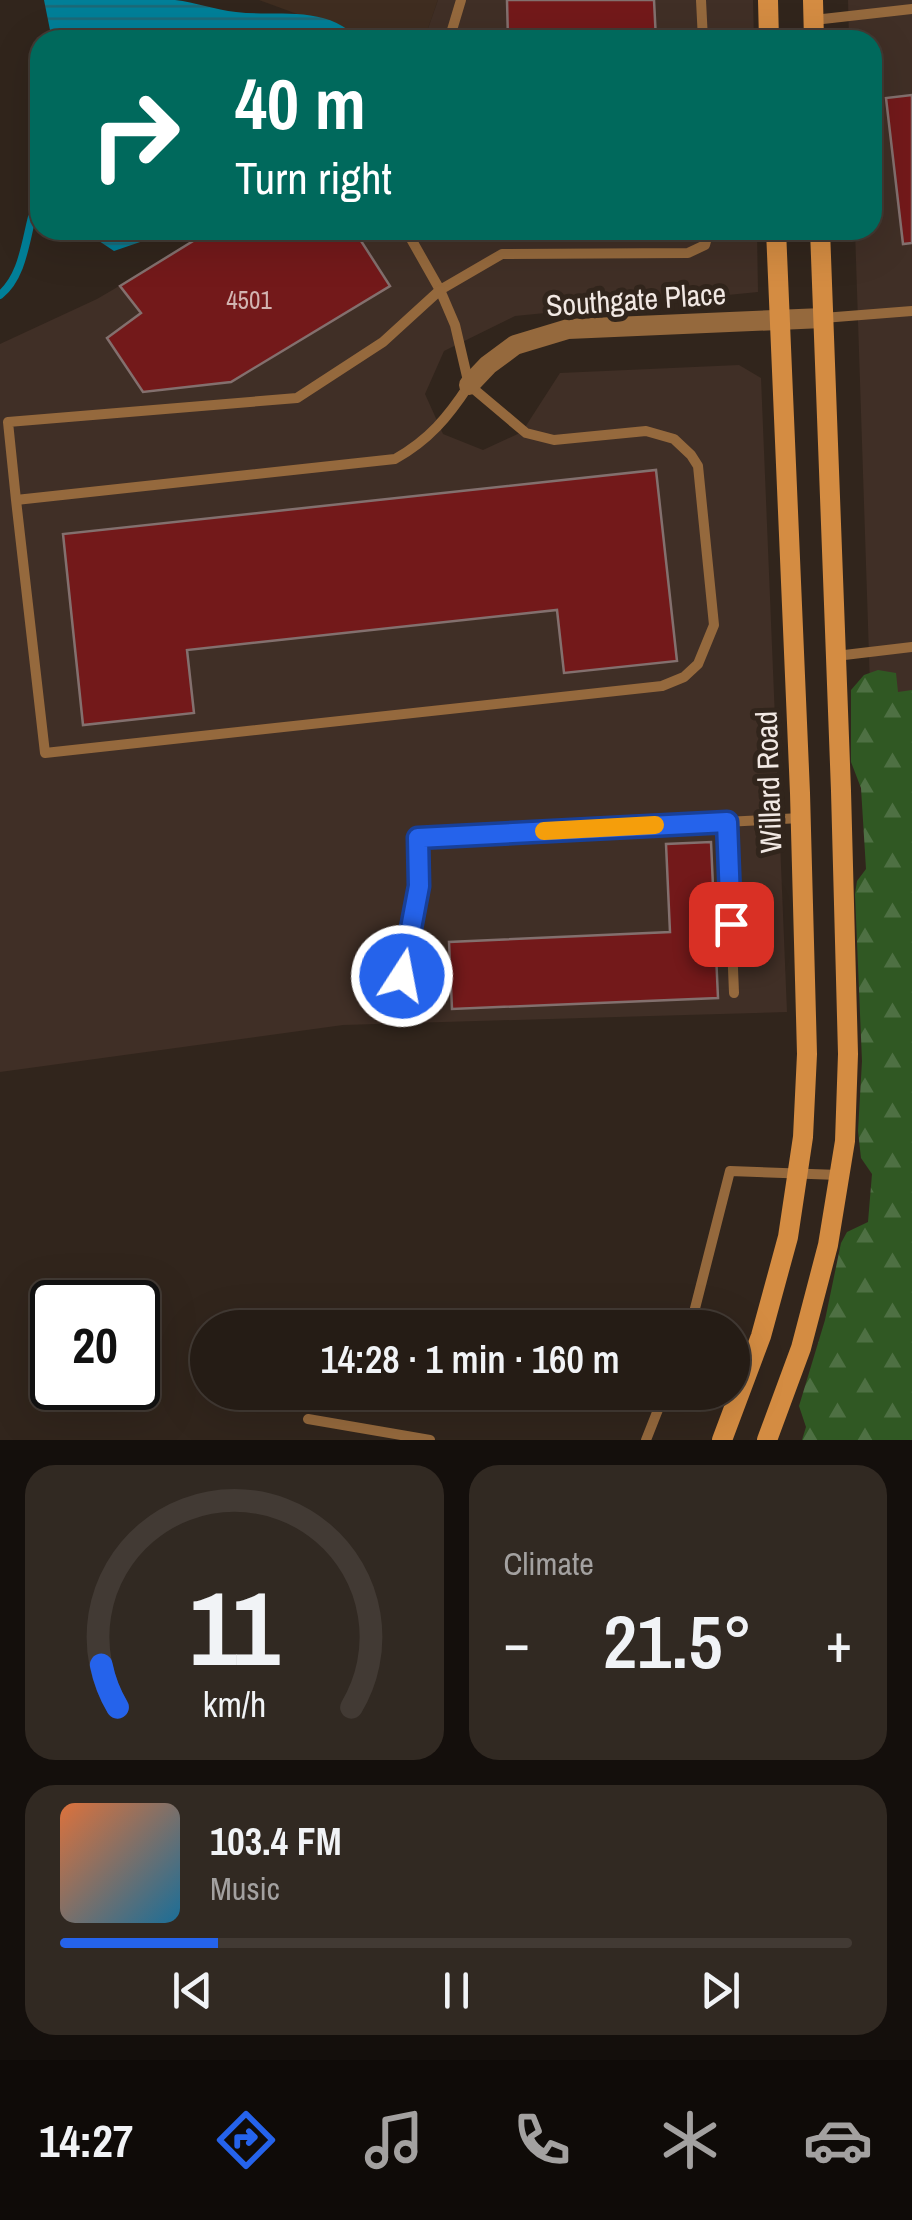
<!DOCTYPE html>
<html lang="en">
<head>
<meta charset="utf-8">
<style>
  :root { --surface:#251c15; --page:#312922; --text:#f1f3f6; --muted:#a3a1a0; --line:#423a34; --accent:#2563eb }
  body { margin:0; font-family:"Archivo Narrow",sans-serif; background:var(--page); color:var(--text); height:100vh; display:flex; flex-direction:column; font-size:38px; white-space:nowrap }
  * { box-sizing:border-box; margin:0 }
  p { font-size:32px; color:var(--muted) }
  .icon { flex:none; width:55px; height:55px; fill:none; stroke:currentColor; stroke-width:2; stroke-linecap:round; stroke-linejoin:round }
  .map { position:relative; height:1440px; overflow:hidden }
  .side { display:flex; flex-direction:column; gap:25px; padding:25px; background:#140f0c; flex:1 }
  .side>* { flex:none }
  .guide { position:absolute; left:30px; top:30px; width:852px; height:210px; border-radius:30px; box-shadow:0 10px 40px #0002,0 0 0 2px var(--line); background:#00695c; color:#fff; overflow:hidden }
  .speed { position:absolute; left:30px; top:1280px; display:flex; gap:20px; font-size:50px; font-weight:700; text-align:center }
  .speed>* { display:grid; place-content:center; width:130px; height:130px; border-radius:50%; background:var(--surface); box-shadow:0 10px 40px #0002,0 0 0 2px var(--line); line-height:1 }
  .speed .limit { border:5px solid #111; border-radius:15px; background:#fff; color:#111 }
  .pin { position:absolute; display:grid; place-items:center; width:85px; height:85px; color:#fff; margin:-42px; border-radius:20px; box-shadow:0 5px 15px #0006 }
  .me { position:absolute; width:110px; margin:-55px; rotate:11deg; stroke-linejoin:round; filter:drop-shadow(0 0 8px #0008) }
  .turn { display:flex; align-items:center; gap:35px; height:210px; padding:0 40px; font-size:45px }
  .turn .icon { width:130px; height:130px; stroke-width:2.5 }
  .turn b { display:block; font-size:70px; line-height:85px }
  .big { font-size:75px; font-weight:600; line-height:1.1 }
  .side .widget { flex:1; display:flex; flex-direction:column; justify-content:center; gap:15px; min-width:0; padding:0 35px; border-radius:30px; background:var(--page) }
  .side .dial { align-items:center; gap:0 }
  .dial svg { height:260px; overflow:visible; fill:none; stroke:var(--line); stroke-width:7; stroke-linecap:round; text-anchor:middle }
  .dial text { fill:var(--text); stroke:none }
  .song { display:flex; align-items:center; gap:30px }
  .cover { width:120px; height:120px; border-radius:15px; background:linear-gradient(135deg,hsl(20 70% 55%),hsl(200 70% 35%)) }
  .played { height:10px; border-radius:5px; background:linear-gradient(90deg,var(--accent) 20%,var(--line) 20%) }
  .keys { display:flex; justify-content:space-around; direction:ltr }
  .heat { display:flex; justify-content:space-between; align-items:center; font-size:55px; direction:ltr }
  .side .tiles { flex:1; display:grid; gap:25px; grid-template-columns:1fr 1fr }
  .widget:last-child { grid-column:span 2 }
  .trip { position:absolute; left:190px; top:1310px; width:560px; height:100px; border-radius:50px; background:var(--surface); box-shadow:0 10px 40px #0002,0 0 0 2px var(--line); font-weight:600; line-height:100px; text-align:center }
  .tab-bar { display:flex; height:160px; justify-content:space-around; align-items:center; background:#0f0b08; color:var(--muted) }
  .tab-bar .icon { width:70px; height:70px }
  .tab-bar .active { color:var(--accent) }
  .tab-bar b { font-size:45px; color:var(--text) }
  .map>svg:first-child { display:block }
  .built { fill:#3f2d20 }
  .industrial { fill:#402f26 }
  .forest { fill:url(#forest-firs) }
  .water { fill:url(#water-rules) }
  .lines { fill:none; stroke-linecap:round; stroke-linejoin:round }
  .stream { stroke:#017f98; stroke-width:8 }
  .building { fill:#73191a; stroke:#83706e; stroke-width:2.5 }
  .service { stroke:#95693d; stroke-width:10 }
  .minor { stroke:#95693d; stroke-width:20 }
  .secondary { stroke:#d48c42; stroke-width:20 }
  .route-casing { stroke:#184099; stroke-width:25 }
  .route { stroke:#2563eb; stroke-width:18 }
  .slow { stroke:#f59e0b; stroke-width:18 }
  .labels { text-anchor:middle; stroke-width:10; stroke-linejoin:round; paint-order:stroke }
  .number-label { font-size:25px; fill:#d2b4b1 }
  .street-label { font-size:30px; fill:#f1e8e3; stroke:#31251c }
</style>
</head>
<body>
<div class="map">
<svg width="912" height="1440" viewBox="0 0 912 1440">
  <defs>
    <pattern id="forest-firs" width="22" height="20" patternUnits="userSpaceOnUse" patternTransform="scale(2.5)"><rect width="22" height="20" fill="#305823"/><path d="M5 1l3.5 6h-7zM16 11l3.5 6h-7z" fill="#4e7043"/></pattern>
    <pattern id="water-rules" width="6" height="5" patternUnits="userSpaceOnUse" patternTransform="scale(2.5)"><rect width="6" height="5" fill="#017f98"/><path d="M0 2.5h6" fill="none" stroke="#1d6876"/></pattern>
  </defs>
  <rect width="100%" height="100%" fill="#31251c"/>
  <path class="built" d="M 259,0 L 438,0 L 424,40 L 368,40 Z"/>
  <g class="industrial">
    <path d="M 438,0 L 753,0 L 754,40 L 424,40 Z"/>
    <path d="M 848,0 L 912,0 L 912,712 L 871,716 L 855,230 L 872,230 L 872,40 L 849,40 Z"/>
    <path d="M 215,230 L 757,230 L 758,292 L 515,316 L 444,351 L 425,394 L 443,434 L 483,450 L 522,432 L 560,373 L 739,365 L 761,378 L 787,1012 L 343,1025 L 0,1072 L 0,344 L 97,299 Z"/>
  </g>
  <path class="forest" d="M 878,670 L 896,673 L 898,692 L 912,690 L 912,1440 L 802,1440 L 806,1427 L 799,1406 L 825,1320 L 841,1243 L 847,1232 L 868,1222 L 872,1174 L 861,1158 L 858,1131 L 862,1061 L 855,894 L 857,881 L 866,869 L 861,788 L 851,762 L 851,690 L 864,675 Z"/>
  <g class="water">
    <path d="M 44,0 C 87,0 132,0 175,0 C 195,2 215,10 236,12 C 277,17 328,4 359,40 L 52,40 Z"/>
    <path d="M 95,230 L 175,230 L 114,251 L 99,241 Z"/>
  </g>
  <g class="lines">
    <path class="stream" d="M 0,295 C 22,277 25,244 32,217 L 40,216"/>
  </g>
  <g class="building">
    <path d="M 507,0 L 654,0 L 656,40 L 508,40 Z"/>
    <path d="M 912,95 L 912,243 L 903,244 L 886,98 Z"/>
    <path d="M 211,230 L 354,230 L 390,286 L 231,382 L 143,392 L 107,338 L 141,313 L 120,286 Z"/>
    <path d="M 656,470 L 677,661 L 564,673 L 557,610 L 187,650 L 194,713 L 83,725 L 63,534 Z"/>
    <path d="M 711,842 L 718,998 L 452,1009 L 449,942 L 670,932 L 666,844 Z"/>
  </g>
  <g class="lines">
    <g class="service">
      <path d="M 701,0 L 703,40"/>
      <path d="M 814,20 L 912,9"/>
      <path d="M 449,40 L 461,0"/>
      <path d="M 406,230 L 440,290 L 502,254 L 688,253 L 705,245 L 709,230"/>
      <path d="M 823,318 L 912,311"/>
      <path d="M 16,500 L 8,422 L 297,398 L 383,342 L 440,290 L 455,325 L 469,385 L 526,433 L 554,440 L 646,431 L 674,439 L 691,455 L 698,466 L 714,625 L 698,664 L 684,677 L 662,686 L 45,753 L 16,500 L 395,459 C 429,440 448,417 469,385"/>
      <path d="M 836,656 L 912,647"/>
      <path d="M 727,822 L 734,993"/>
      <path d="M 402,976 L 419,886 L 418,838 L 801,818"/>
      <path d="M 690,1328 L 730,1171 L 839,1175"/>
      <path d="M 308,1419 L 430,1440"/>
      <path d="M 646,1440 L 665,1392"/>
    </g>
    <path class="minor" d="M 469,385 L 488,365 L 515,345 L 568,329 L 823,318"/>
    <g class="secondary">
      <path d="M 768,0 L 769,40"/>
      <path d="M 813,0 L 814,40"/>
      <path d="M 722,1440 L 761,1336 L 788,1237 L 803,1137 L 807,1054 L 800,793 L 776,230"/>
      <path d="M 767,1440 L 801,1348 L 828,1245 L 845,1141 L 848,1054 L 841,791 L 820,230"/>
    </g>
  </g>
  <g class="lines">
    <g class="route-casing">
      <path id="route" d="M 402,976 L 419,886 L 418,838 L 727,822 L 731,924"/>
    </g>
    <use href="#route" class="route"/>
    <path class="slow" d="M 544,831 L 655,825"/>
  </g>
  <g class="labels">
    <g class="number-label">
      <text x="249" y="309">4501</text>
    </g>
    <g class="street-label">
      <text transform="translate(636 300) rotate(-4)" y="10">Southgate Place</text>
      <text transform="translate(769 782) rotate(-92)" y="10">Willard Road</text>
    </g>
  </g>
</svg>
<div class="speed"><div class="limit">20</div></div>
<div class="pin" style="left:731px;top:924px;background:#d93025"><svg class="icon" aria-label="arrive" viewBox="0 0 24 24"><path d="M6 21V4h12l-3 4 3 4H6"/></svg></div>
<svg class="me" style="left:402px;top:976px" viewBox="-20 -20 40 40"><circle r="17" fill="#2563eb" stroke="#fff" stroke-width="3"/><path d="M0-11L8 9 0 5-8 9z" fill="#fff"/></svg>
<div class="trip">14:28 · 1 min · 160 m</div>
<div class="guide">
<div class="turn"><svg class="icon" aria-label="right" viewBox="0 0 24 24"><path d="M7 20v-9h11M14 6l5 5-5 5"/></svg><div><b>40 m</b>Turn right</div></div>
</div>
</div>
<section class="side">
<div class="tiles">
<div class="widget dial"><svg viewBox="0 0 100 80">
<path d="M14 69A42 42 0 1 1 86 69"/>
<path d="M14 69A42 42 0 0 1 9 56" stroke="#2563eb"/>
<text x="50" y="56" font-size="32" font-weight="700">11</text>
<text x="50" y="72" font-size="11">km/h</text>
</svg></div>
<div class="widget"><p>Climate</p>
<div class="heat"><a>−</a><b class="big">21.5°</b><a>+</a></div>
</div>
<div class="widget">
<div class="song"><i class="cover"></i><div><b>103.4 FM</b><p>Music</p></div></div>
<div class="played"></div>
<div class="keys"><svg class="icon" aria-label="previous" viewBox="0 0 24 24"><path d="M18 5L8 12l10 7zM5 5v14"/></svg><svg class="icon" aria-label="pause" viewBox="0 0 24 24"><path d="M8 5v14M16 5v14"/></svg><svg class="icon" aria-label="next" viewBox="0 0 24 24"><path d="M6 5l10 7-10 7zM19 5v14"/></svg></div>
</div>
</div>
</section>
<nav class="tab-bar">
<b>14:27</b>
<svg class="icon active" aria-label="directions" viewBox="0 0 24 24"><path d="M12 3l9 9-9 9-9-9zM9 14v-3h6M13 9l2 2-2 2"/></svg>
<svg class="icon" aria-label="music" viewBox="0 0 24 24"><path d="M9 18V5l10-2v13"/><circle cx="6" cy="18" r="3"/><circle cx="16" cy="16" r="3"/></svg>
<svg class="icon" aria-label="phone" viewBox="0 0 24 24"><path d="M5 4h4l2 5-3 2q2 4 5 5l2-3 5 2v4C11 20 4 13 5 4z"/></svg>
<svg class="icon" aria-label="climate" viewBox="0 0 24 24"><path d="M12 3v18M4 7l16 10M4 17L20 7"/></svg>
<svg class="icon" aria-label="car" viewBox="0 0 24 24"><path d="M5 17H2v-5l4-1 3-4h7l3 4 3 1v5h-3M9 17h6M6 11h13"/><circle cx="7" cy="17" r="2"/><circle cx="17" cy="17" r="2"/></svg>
</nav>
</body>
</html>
